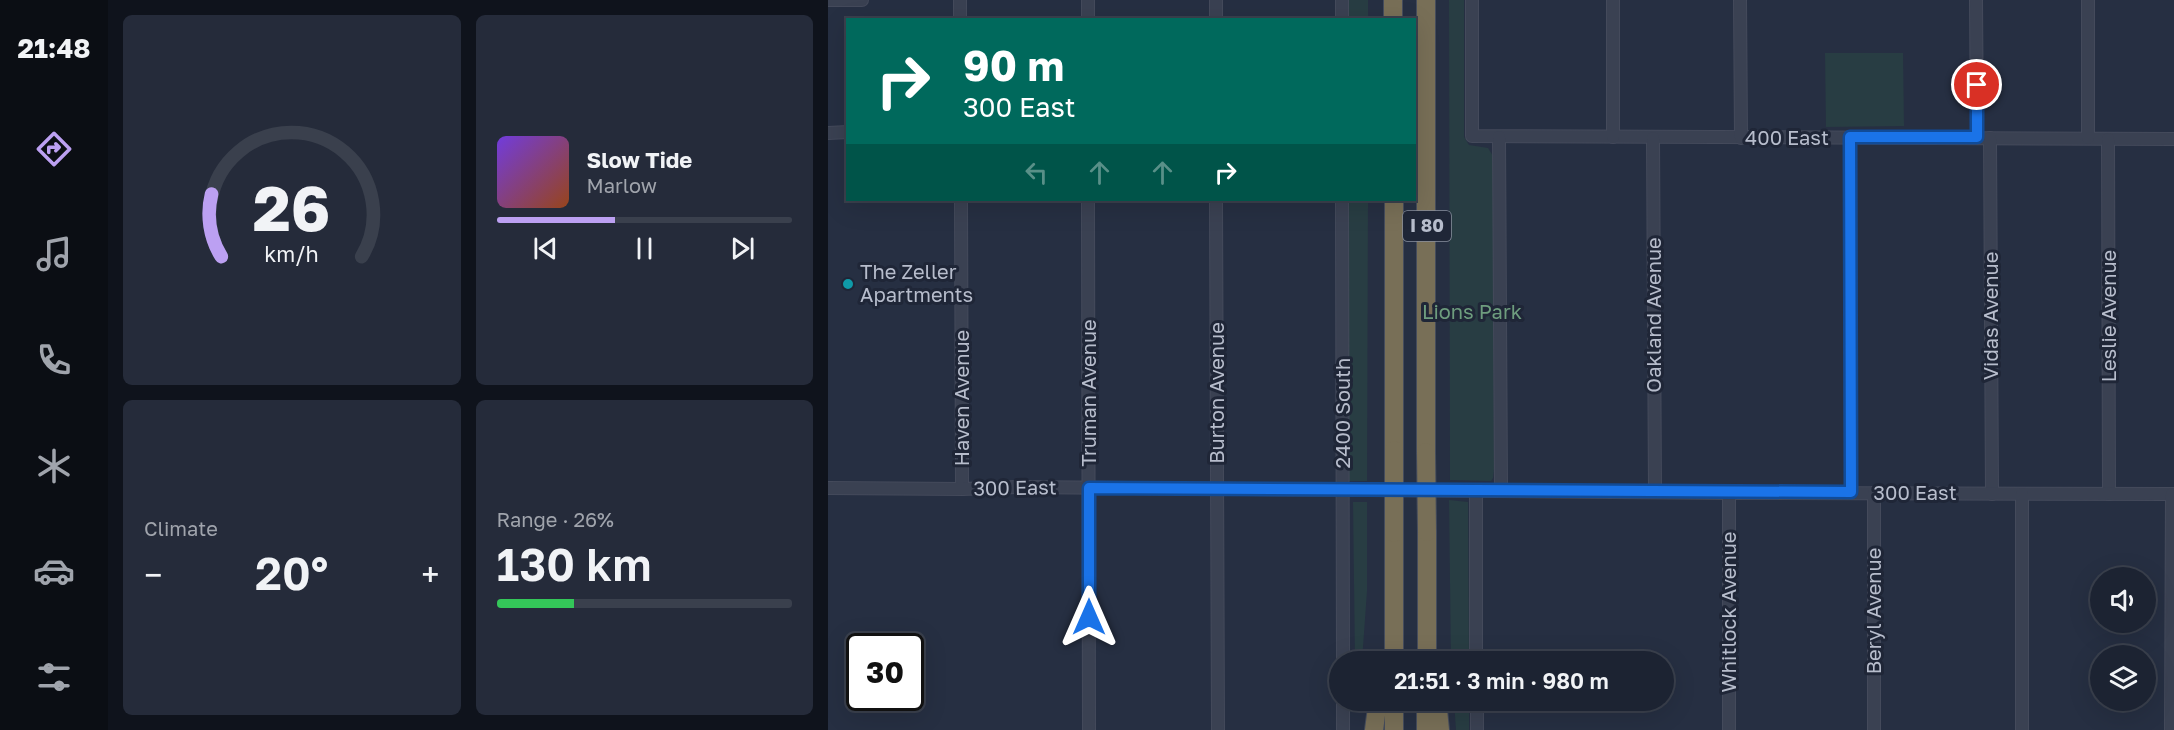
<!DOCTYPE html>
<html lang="en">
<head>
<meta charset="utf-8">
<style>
  :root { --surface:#1c2332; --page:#252b3a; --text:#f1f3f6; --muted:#a0a4ac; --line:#3a404d; --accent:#bca0f2 }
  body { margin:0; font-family:"Golos Text",sans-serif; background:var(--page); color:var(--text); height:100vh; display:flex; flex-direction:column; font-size:22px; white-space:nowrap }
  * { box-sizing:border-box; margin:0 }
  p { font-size:20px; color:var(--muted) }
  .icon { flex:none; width:33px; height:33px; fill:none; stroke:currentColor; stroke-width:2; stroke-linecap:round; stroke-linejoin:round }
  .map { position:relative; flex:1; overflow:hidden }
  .side { display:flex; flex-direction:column; gap:15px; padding:15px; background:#0f131c; width:720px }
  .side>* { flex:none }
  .hud { position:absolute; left:18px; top:18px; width:570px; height:183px; border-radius:0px; box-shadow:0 6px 24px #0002,0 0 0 2px var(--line); background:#00695c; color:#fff; overflow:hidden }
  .tools { position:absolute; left:1262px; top:567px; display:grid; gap:12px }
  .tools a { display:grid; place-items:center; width:66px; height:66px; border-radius:50%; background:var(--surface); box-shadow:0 6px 24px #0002,0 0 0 2px var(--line); font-size:30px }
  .speed { position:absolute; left:18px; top:633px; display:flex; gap:12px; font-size:30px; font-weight:700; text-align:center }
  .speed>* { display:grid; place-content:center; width:78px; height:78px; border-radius:50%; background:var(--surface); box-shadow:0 6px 24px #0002,0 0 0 2px var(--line); line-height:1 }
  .speed .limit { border:3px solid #111; border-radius:9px; background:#fff; color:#111 }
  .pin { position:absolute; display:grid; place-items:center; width:51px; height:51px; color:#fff; margin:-26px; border:3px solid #fff; border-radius:50%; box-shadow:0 2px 6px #0007 }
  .me { position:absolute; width:66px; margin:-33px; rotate:0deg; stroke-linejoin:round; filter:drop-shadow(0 0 4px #0008) }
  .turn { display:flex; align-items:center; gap:21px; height:126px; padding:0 18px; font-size:27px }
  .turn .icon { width:78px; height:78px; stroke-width:2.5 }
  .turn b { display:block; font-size:42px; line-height:51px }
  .lanes { display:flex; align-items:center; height:57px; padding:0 18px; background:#0003; justify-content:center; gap:30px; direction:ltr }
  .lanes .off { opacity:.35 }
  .big { font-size:45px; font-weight:600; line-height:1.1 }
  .side .tile { flex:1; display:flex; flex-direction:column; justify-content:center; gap:9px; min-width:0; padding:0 21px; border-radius:9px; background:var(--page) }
  .side .dial { align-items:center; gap:0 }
  .dial svg { height:156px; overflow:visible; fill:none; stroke:var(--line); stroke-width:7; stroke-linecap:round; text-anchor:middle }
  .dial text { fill:var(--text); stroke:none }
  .song { display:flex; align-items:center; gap:18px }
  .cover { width:72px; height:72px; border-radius:9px; background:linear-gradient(135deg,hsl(260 70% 55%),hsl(20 70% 35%)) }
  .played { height:6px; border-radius:3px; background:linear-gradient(90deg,var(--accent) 40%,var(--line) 40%) }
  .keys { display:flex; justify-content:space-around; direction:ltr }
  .heat { display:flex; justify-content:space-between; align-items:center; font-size:33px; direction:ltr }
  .charge { height:9px; border-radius:4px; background:linear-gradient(90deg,#34c759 26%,var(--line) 0) }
  .side .tiles { flex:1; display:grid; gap:15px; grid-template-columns:repeat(2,1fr) }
  .trip { position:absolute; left:501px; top:651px; width:345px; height:60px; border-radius:30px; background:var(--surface); box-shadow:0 6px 24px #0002,0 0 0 2px var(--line); font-weight:600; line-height:60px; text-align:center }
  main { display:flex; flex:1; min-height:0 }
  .tab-bar { display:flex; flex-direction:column; width:108px; justify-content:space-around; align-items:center; background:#0b0e14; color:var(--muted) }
  .tab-bar .icon { width:42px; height:42px }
  .tab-bar .selected { color:var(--accent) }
  .tab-bar b { font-size:27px; color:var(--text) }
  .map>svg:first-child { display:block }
  .green { fill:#283d43 }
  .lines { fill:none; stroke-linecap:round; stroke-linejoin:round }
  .minor-casing { stroke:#444a5b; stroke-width:14 }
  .highway-casing { stroke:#454c5c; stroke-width:20 }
  .minor { stroke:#3a4152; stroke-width:12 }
  .highway { stroke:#786f57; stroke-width:18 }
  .highway-bridge-casing { stroke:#454c5c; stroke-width:20; stroke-linecap:butt }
  .highway-bridge { stroke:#786f57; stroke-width:18 }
  .route-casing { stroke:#114b97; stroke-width:15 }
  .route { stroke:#1a73e8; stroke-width:10 }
  .culture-dot { fill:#0f9aa8; stroke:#1f2637; stroke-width:2 }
  .labels { text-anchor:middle; stroke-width:6; stroke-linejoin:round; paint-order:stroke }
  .shield { fill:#1f2637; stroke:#89909f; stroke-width:1.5 }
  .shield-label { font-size:18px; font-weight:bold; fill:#b7bdcc }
  .street-label { font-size:20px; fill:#b7bdcc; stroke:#1f2637 }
  .poi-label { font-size:20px; fill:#b7bdcc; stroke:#1f2637; text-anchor:start }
  .park-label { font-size:20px; fill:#6e9d7e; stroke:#1f2637 }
</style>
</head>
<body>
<main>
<nav class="tab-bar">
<b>21:48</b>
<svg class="icon selected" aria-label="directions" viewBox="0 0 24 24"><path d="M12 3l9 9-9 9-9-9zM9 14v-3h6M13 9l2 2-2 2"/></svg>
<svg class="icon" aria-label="music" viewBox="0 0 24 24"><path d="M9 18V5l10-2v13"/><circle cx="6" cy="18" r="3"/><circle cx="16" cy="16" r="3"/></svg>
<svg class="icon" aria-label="phone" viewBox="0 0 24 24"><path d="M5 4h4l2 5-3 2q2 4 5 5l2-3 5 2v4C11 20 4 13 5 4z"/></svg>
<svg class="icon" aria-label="climate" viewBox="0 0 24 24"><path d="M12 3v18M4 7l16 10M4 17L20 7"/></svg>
<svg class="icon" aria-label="car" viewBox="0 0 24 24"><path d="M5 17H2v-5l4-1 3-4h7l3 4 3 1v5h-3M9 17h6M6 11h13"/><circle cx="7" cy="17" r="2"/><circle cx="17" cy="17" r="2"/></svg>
<svg class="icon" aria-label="filters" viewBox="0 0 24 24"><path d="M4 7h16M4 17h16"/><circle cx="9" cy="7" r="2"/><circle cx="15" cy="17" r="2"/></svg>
</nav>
<section class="side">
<div class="tiles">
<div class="tile dial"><svg viewBox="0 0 100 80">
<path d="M14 69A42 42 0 1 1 86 69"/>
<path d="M14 69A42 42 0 0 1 9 37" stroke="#bca0f2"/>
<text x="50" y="56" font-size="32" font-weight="700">26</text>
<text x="50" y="72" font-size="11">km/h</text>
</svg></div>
<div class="tile">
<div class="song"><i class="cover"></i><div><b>Slow Tide</b><p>Marlow</p></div></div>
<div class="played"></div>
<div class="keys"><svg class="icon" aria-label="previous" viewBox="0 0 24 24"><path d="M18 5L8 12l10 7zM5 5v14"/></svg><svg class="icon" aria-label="pause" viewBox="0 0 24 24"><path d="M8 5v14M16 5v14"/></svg><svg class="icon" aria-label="next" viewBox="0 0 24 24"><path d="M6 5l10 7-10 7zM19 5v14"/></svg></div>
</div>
<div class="tile"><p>Climate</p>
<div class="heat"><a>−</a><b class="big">20°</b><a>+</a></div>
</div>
<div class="tile"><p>Range · 26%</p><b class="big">130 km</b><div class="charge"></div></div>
</div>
</section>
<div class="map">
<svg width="1346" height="730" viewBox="0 0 1346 730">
  <rect width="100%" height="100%" fill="#262f42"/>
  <g class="green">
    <rect x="521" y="0" width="19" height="19"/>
    <path d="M 621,0 L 636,0 L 636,137 L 641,145 L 660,148 L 665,156 L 666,469 L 665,478 L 663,481 L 622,480 Z"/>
    <path d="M 997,53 L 1075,53 L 1076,126 L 998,127 Z"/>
    <path d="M 521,200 L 540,200 L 539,481 L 520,481 Z"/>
    <path d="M 621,500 L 640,502 L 641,661 L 623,661 Z"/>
    <path d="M 525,502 L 539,502 L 539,591 L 534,661 L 527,661 Z"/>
    <path d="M 626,701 L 641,701 L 641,730 L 628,730 Z"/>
  </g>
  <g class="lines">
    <g class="minor-casing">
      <g id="minor">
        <path d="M 0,0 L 34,0"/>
        <path d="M 132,0 L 132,20"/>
        <path d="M 260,0 L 260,20"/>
        <path d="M 388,0 L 388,20"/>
        <path d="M 514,0 L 514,20"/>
        <path d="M 644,0 L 644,136 L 1346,139"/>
        <path d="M 785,0 L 785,137"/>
        <path d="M 912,0 L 913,138"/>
        <path d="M 1148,0 L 1149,137"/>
        <path d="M 0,133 L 20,132"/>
        <path d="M 671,137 L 673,491"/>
        <path d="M 1022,137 L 1023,492"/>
        <path d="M 825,138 L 827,492"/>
        <path d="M 1162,138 L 1164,494"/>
        <path d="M 1260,138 L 1260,0"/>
        <path d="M 1280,139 L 1281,494"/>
        <path d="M 133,200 L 134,489"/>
        <path d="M 260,200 L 261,730"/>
        <path d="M 388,200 L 390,730"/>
        <path d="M 514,200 L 515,662"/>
        <path d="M 0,488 L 134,489 L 190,487 L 901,493 L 1346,494"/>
        <path d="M 648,491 L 648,662"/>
        <path d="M 1046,493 L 1046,730"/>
        <path d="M 1194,494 L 1194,730"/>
        <path d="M 515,700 L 515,730"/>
        <path d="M 649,700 L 649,730"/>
        <path d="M 901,730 L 901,493"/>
        <path d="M 1343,730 L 1344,494"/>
      </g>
    </g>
    <g class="highway-casing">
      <g id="highway">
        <path d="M 565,0 L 565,20"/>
        <path d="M 598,0 L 598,452"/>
        <path d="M 566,200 L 566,450"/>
        <path d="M 566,662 L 566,533"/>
        <path d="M 599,662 L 599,532"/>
        <path d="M 566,700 L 566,730"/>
        <path d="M 609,700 L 612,730"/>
        <path d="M 546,730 L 550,700"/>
        <path d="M 598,730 L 598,700"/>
      </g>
    </g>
    <use href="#minor" class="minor"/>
    <use href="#highway" class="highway"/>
    <g class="highway-bridge-casing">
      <g id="highway-bridge">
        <path d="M 566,450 L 566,533"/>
        <path d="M 598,452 L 599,532"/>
      </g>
    </g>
    <use href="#highway-bridge" class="highway-bridge"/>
  </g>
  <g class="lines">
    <g class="route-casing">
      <path id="route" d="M 261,617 L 261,488 L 1023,492 L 1022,137 L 1149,137 L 1149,85"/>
    </g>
    <use href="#route" class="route"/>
  </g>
  <circle class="culture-dot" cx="20" cy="284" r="6"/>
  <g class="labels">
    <rect class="shield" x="575" y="211" width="48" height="30" rx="4.5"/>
    <g class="shield-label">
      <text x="599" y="232">I 80</text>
    </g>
    <g class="street-label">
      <text x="959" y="145">400 East</text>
      <text transform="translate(826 315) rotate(-90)" y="7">Oakland Avenue</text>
      <text transform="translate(1163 316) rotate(-90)" y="7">Vidas Avenue</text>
      <text transform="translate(1281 316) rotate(-90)" y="7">Leslie Avenue</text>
      <text transform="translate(261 393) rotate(-90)" y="7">Truman Avenue</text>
      <text transform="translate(389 393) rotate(-90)" y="7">Burton Avenue</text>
      <text transform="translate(134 398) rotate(-90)" y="7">Haven Avenue</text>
      <text transform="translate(515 413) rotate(-90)" y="7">2400 South</text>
      <text transform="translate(187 488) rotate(-1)" y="7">300 East</text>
      <text x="1087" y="500">300 East</text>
      <text transform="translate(1046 611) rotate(-90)" y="7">Beryl Avenue</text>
      <text transform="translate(901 612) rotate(-90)" y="7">Whitlock Avenue</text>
    </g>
    <g class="poi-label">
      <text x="32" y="279">The Zeller<tspan x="32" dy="23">Apartments</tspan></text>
    </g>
    <g class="park-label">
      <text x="644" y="319">Lions Park</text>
    </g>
  </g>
</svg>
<div class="tools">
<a><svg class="icon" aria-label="sound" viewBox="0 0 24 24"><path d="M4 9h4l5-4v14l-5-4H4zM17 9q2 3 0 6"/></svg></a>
<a><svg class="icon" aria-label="layers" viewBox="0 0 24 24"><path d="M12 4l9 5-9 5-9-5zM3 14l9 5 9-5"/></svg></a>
</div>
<div class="speed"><div class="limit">30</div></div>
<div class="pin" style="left:1149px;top:85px;background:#d93025"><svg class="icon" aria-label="arrive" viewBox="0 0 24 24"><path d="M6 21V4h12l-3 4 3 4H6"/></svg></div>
<svg class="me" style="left:261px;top:617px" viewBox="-20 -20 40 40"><path d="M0-17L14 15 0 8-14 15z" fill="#1a73e8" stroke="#fff" stroke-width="4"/></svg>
<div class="trip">21:51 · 3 min · 980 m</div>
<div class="hud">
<div class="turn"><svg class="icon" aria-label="right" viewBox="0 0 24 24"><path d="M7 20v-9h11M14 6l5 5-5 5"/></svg><div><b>90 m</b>300 East</div></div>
<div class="lanes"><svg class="icon off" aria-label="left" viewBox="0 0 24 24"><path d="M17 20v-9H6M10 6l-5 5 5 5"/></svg><svg class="icon off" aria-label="ahead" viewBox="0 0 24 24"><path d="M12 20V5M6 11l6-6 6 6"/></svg><svg class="icon off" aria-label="ahead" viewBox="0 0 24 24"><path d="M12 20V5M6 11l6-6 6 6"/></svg><svg class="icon" aria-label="right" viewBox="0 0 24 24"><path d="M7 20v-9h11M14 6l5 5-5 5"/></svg></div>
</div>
</div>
</main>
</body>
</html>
